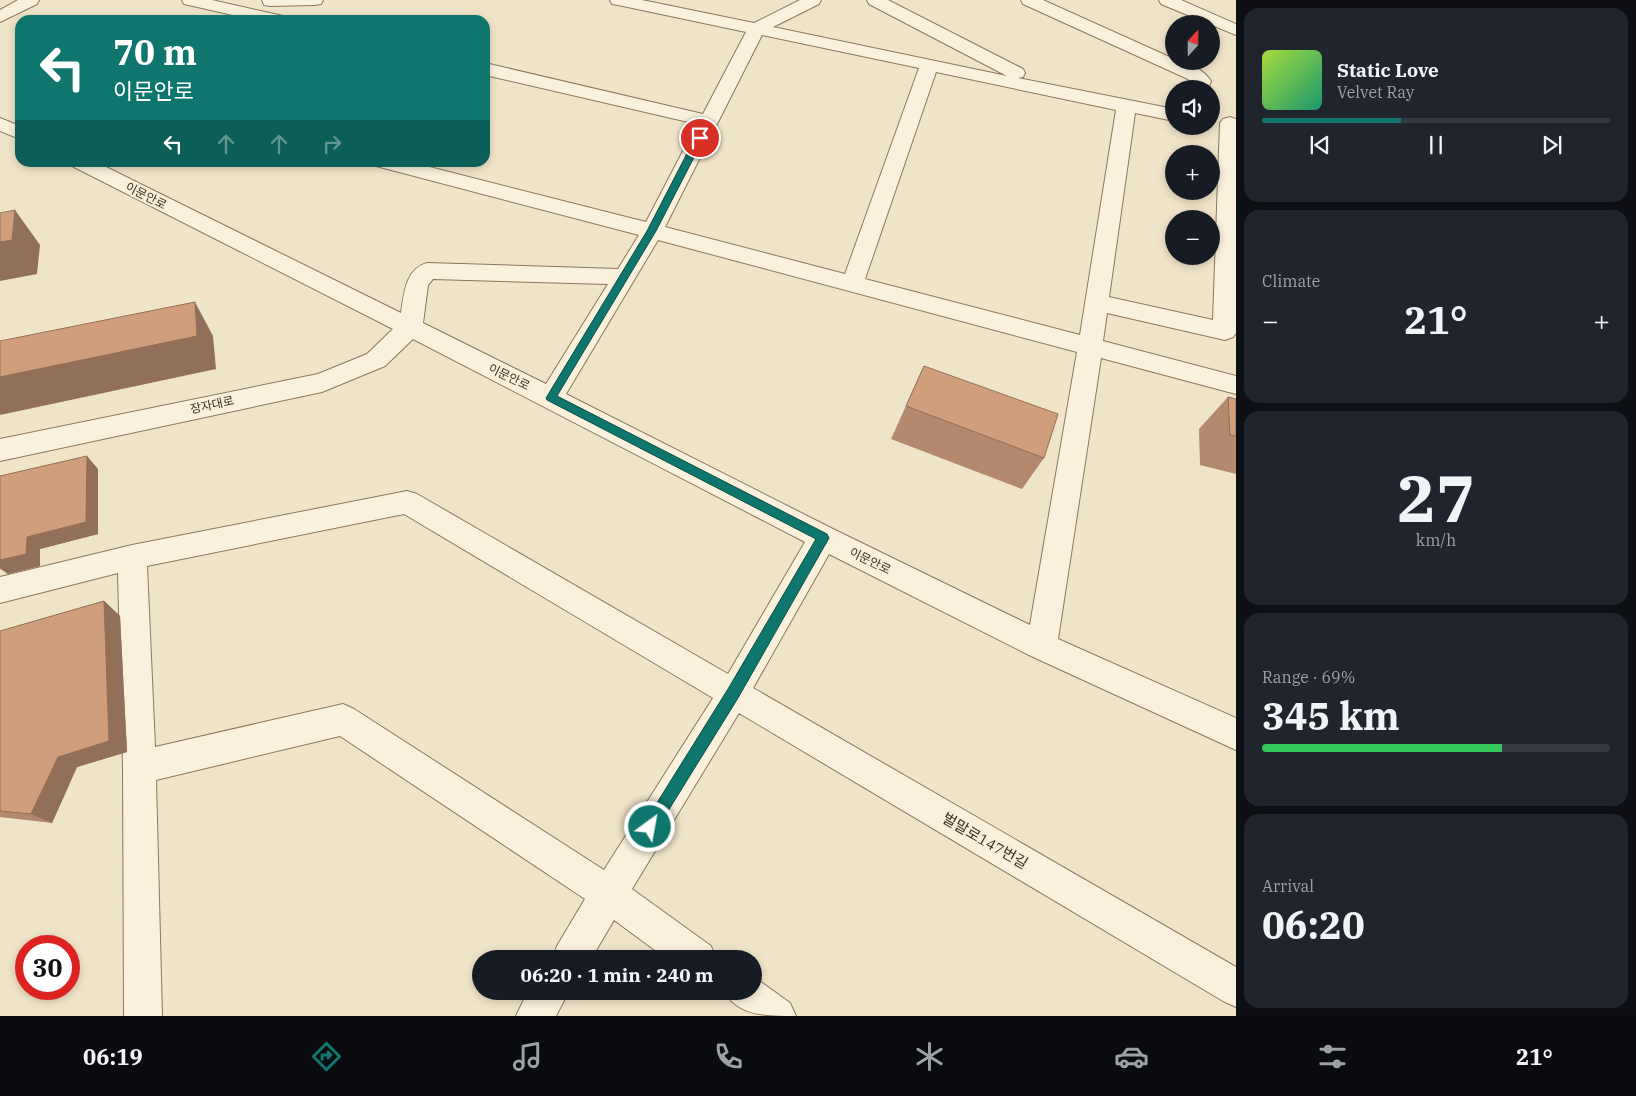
<!DOCTYPE html>
<html lang="en">
<head>
<meta charset="utf-8">
<style>
  :root { --surface:#171b24; --page:#20242c; --text:#f1f3f6; --muted:#9ea1a6; --line:#363941; --accent:#0f766e }
  body { margin:0; font-family:"IBM Plex Serif","Noto Sans KR",serif; background:var(--page); color:var(--text); height:100vh; display:flex; flex-direction:column; font-size:19px; white-space:nowrap }
  * { box-sizing:border-box; margin:0 }
  p { font-size:16px; color:var(--muted) }
  .icon { flex:none; width:28px; height:28px; fill:none; stroke:currentColor; stroke-width:2; stroke-linecap:round; stroke-linejoin:round }
  .map { position:relative; flex:1; overflow:hidden }
  .sheet { display:flex; flex-direction:column; gap:8px; padding:8px; background:#0d0f14; width:400px }
  .sheet>* { flex:none }
  .banner { position:absolute; left:15px; top:15px; width:475px; height:152px; border-radius:15px; box-shadow:0 2px 8px #0003; background:#0f766e; color:#fff; overflow:hidden }
  .needle { width:32px; rotate:21deg }
  .fabs { position:absolute; left:1165px; top:15px; display:grid; gap:10px }
  .fabs a { display:grid; place-items:center; width:55px; height:55px; border-radius:50%; background:var(--surface); box-shadow:0 2px 8px #0003; font-size:25px }
  .speed { position:absolute; left:15px; top:935px; display:flex; gap:10px; font-size:25px; font-weight:700; text-align:center }
  .speed>* { display:grid; place-content:center; width:65px; height:65px; border-radius:50%; background:var(--surface); box-shadow:0 2px 8px #0003; line-height:1 }
  .speed .limit { border:8px solid #d22; background:#fff; color:#111 }
  .pin { position:absolute; display:grid; place-items:center; width:42px; height:42px; color:#fff; margin:-21px; border:2px solid #fff; border-radius:50%; box-shadow:0 1px 5px #0007 }
  .me { position:absolute; width:55px; margin:-28px; rotate:32deg; stroke-linejoin:round; filter:drop-shadow(0 0 4px #0008) }
  .turn { display:flex; align-items:center; gap:18px; height:105px; padding:0 15px; font-size:22px }
  .turn .icon { width:65px; height:65px; stroke-width:2.5 }
  .turn b { display:block; font-size:35px; line-height:42px }
  .lanes { display:flex; align-items:center; height:48px; padding:0 15px; background:#0003; justify-content:center; gap:25px; direction:ltr }
  .lanes .off { opacity:.35 }
  .big { font-size:38px; font-weight:700; line-height:1.1 }
  .sheet .card { flex:1; display:flex; flex-direction:column; justify-content:center; gap:8px; min-width:0; padding:0 18px; border-radius:15px; background:var(--page) }
  .sheet .dial { align-items:center; gap:0 }
  .dial b { font-size:65px; line-height:1 }
  .song { display:flex; align-items:center; gap:15px }
  .cover { width:60px; height:60px; border-radius:8px; background:linear-gradient(135deg,hsl(80 70% 55%),hsl(160 70% 35%)) }
  .played { height:5px; border-radius:2px; background:linear-gradient(90deg,var(--accent) 40%,var(--line) 40%) }
  .keys { display:flex; justify-content:space-around; direction:ltr }
  .heat { display:flex; justify-content:space-between; align-items:center; font-size:28px; direction:ltr }
  .charge { height:8px; border-radius:4px; background:linear-gradient(90deg,#34c759 69%,var(--line) 0) }
  .trip { position:absolute; left:472px; top:950px; width:290px; height:50px; border-radius:25px; background:var(--surface); box-shadow:0 2px 8px #0003; font-weight:700; line-height:50px; text-align:center }
  .menu { display:flex; height:80px; justify-content:space-around; align-items:center; background:#090b0e; color:var(--muted) }
  .menu .icon { width:35px; height:35px }
  .menu .current { color:var(--accent) }
  .menu b { font-size:22px; color:var(--text) }
  main { display:flex; flex:1; min-height:0 }
  .map>svg:first-child { display:block }
  .lines { fill:none; stroke-linecap:round; stroke-linejoin:round }
  .minor-casing { stroke:#8d765c; stroke-width:2 }
  .minor { fill:#faf1dc; fill-rule:evenodd }
  .wall { fill:#b2896c }
  .shaded-wall { fill:#916f58 }
  .building { fill:#cf9f7d; stroke:#916f58 }
  .route { fill:#0f766e; stroke:#0a4d48 }
  .labels { text-anchor:middle; stroke-width:4.5; stroke-linejoin:round; paint-order:stroke }
  .street-label { font-size:12px; fill:#3d2e20; stroke:#f7eed8 }
  .near-street-label { font-size:15px; fill:#3d2e20; stroke:#f7eed8 }
</style>
</head>
<body>
<main>
<div class="map">
<svg width="1236" height="1016" viewBox="0 0 1236 1016">
  <rect width="100%" height="100%" fill="#f0e4c8"/>
  <g class="lines">
    <g class="minor-casing">
      <g id="minor">
        <path d="M 18,0 L 39,0 L 37,4 L 0,22 L 0,10 Z"/>
        <path d="M 182,0 L 212,0 L 283,16 L 286,20 L 255,20 L 184,4 Z"/>
        <path d="M 262,0 L 323,0 L 321,4 L 315,5 L 270,6 L 264,5 Z"/>
        <path d="M 610,0 L 642,0 L 754,23 L 800,0 L 821,0 L 819,4 L 773,27 L 1007,76 L 869,4 L 867,0 L 888,0 L 1023,69 L 1025,73 L 1023,77 L 1018,78 L 1174,109 L 1174,121 L 1135,113 L 1109,297 L 1213,320 L 1220,123 L 1223,119 L 1230,117 L 1236,119 L 1236,333 L 1233,337 L 1225,340 L 1107,313 L 1103,341 L 1236,376 L 1236,394 L 1101,358 L 1058,639 L 1236,718 L 1236,750 L 1031,656 L 829,554 L 753,688 L 1236,967 L 1236,1007 L 1223,1001 L 739,713 L 632,889 L 711,946 L 716,959 L 667,959 L 614,920 L 591,959 L 552,959 L 557,946 L 585,899 L 340,736 L 156,780 L 162,1016 L 124,1016 L 123,767 L 118,573 L 0,603 L 0,577 L 132,545 L 407,491 L 417,494 L 728,674 L 805,542 L 413,339 L 385,366 L 322,392 L 0,461 L 0,439 L 318,374 L 367,354 L 393,329 L 72,166 L 69,162 L 96,162 L 401,313 C 404,294 405,269 427,263 L 618,269 L 639,235 L 376,166 L 373,162 L 410,162 L 646,222 L 697,124 L 485,75 L 485,63 L 703,114 L 746,32 L 618,5 L 612,4 ZM 762,35 L 919,68 L 845,274 L 665,227 ZM 936,72 L 1116,110 L 1080,335 L 865,279 ZM 658,240 L 1077,352 L 1030,625 L 833,529 L 566,394 ZM 433,279 L 608,284 L 546,384 L 423,323 L 428,285 ZM 404,514 L 713,698 L 604,870 L 354,709 L 343,704 L 155,747 L 147,566 Z"/>
        <path d="M 1021,0 L 1043,0 L 1174,59 L 1174,61 C 1187,61 1204,70 1211,81 L 1208,89 L 1189,89 L 1192,82 L 1188,79 L 1023,4 Z"/>
        <path d="M 1159,0 L 1181,0 L 1236,24 L 1236,35 L 1161,4 Z"/>
        <path d="M 0,118 L 20,126 L 20,139 L 0,131 Z"/>
        <path d="M 754,977 L 790,1003 L 796,1016 C 765,1016 738,1016 724,991 L 754,991 Z"/>
        <path d="M 528,991 L 569,991 L 556,1016 L 516,1016 Z"/>
      </g>
    </g>
    <use href="#minor" class="minor"/>
  </g>
  <g class="wall">
    <path d="M 924,366 L 1044,458 L 1022,489 L 891,439 Z"/>
    <path d="M 1228,397 L 1236,399 L 1236,474 L 1200,465 L 1199,429 Z"/>
    <path d="M 98,469 L 98,534 L 40,549 L 40,566 L 8,574 L 0,569 L 0,476 Z"/>
    <path d="M 104,601 L 120,616 L 127,752 L 77,767 L 52,823 L 0,817 L 0,631 Z"/>
  </g>
  <g class="shaded-wall">
    <path d="M 15,210 L 40,245 L 37,274 L 0,281 L 0,242 Z"/>
    <path d="M 195,302 L 213,336 L 216,369 L 0,415 L 0,377 Z"/>
    <path d="M 87,456 L 98,469 L 98,534 L 40,549 L 40,566 L 8,574 L 0,567 L 0,560 L 27,537 Z"/>
    <path d="M 104,601 L 120,616 L 127,752 L 77,767 L 52,823 L 31,814 Z"/>
  </g>
  <g class="building">
    <path d="M 15,210 L 12,240 L 0,242 L 0,213 Z"/>
    <path d="M 195,302 L 197,336 L 0,377 L 0,341 Z"/>
    <path d="M 924,366 L 1058,414 L 1044,458 L 906,406 Z"/>
    <path d="M 1228,397 L 1236,399 L 1236,436 L 1230,435 Z"/>
    <path d="M 87,456 L 86,522 L 27,537 L 26,554 L 0,560 L 0,476 Z"/>
    <path d="M 104,601 L 109,741 L 58,757 L 31,814 L 0,811 L 0,631 Z"/>
  </g>
  <path class="route" d="M 700,136 L 704,138 L 656,231 L 557,396 L 827,534 L 829,538 L 738,698 L 655,832 L 650,834 L 645,832 L 643,827 L 645,822 L 728,689 L 816,539 L 547,400 L 546,398 L 647,231 L 695,138 Z"/>
  <g class="labels">
    <g class="street-label">
      <text transform="translate(146 196) rotate(27)" y="4">이문안로</text>
      <text transform="translate(509 377) rotate(26)" y="4">이문안로</text>
      <text transform="translate(212 405) rotate(-12)" y="4">장자대로</text>
      <text transform="translate(870 561) rotate(26)" y="4">이문안로</text>
    </g>
    <g class="near-street-label">
      <text transform="translate(985 841) rotate(30)" y="5">벌말로147번길</text>
    </g>
  </g>
</svg>
<div class="fabs">
<a><svg class="needle" viewBox="-14 -14 28 28"><path d="M0-13l5 13h-10z" fill="#e53935"/><path d="M0 13l5-13h-10z" fill="#9ea1a6"/></svg></a>
<a><svg class="icon" aria-label="sound" viewBox="0 0 24 24"><path d="M4 9h4l5-4v14l-5-4H4zM17 9q2 3 0 6"/></svg></a>
<a>+</a>
<a>−</a>
</div>
<div class="speed"><div class="limit">30</div></div>
<div class="pin" style="left:700px;top:138px;background:#d93025"><svg class="icon" aria-label="arrive" viewBox="0 0 24 24"><path d="M6 21V4h12l-3 4 3 4H6"/></svg></div>
<svg class="me" style="left:650px;top:827px" viewBox="-20 -20 40 40"><circle r="17" fill="#0f766e" stroke="#fff" stroke-width="3"/><path d="M0-11L8 9 0 5-8 9z" fill="#fff"/></svg>
<div class="trip">06:20 · 1 min · 240 m</div>
<div class="banner">
<div class="turn"><svg class="icon" aria-label="left" viewBox="0 0 24 24"><path d="M17 20v-9H6M10 6l-5 5 5 5"/></svg><div><b>70 m</b>이문안로</div></div>
<div class="lanes"><svg class="icon" aria-label="left" viewBox="0 0 24 24"><path d="M17 20v-9H6M10 6l-5 5 5 5"/></svg><svg class="icon off" aria-label="ahead" viewBox="0 0 24 24"><path d="M12 20V5M6 11l6-6 6 6"/></svg><svg class="icon off" aria-label="ahead" viewBox="0 0 24 24"><path d="M12 20V5M6 11l6-6 6 6"/></svg><svg class="icon off" aria-label="right" viewBox="0 0 24 24"><path d="M7 20v-9h11M14 6l5 5-5 5"/></svg></div>
</div>
</div>
<section class="sheet">
<div class="card">
<div class="song"><i class="cover"></i><div><b>Static Love</b><p>Velvet Ray</p></div></div>
<div class="played"></div>
<div class="keys"><svg class="icon" aria-label="previous" viewBox="0 0 24 24"><path d="M18 5L8 12l10 7zM5 5v14"/></svg><svg class="icon" aria-label="pause" viewBox="0 0 24 24"><path d="M8 5v14M16 5v14"/></svg><svg class="icon" aria-label="next" viewBox="0 0 24 24"><path d="M6 5l10 7-10 7zM19 5v14"/></svg></div>
</div>
<div class="card"><p>Climate</p>
<div class="heat"><a>−</a><b class="big">21°</b><a>+</a></div>
</div>
<div class="card dial"><b>27</b><p>km/h</p></div>
<div class="card"><p>Range · 69%</p><b class="big">345 km</b><div class="charge"></div></div>
<div class="card"><p>Arrival</p><b class="big">06:20</b></div>
</section>
</main>
<nav class="menu">
<b>06:19</b>
<svg class="icon current" aria-label="directions" viewBox="0 0 24 24"><path d="M12 3l9 9-9 9-9-9zM9 14v-3h6M13 9l2 2-2 2"/></svg>
<svg class="icon" aria-label="music" viewBox="0 0 24 24"><path d="M9 18V5l10-2v13"/><circle cx="6" cy="18" r="3"/><circle cx="16" cy="16" r="3"/></svg>
<svg class="icon" aria-label="phone" viewBox="0 0 24 24"><path d="M5 4h4l2 5-3 2q2 4 5 5l2-3 5 2v4C11 20 4 13 5 4z"/></svg>
<svg class="icon" aria-label="climate" viewBox="0 0 24 24"><path d="M12 3v18M4 7l16 10M4 17L20 7"/></svg>
<svg class="icon" aria-label="car" viewBox="0 0 24 24"><path d="M5 17H2v-5l4-1 3-4h7l3 4 3 1v5h-3M9 17h6M6 11h13"/><circle cx="7" cy="17" r="2"/><circle cx="17" cy="17" r="2"/></svg>
<svg class="icon" aria-label="filters" viewBox="0 0 24 24"><path d="M4 7h16M4 17h16"/><circle cx="9" cy="7" r="2"/><circle cx="15" cy="17" r="2"/></svg>
<b>21°</b>
</nav>
</body>
</html>
